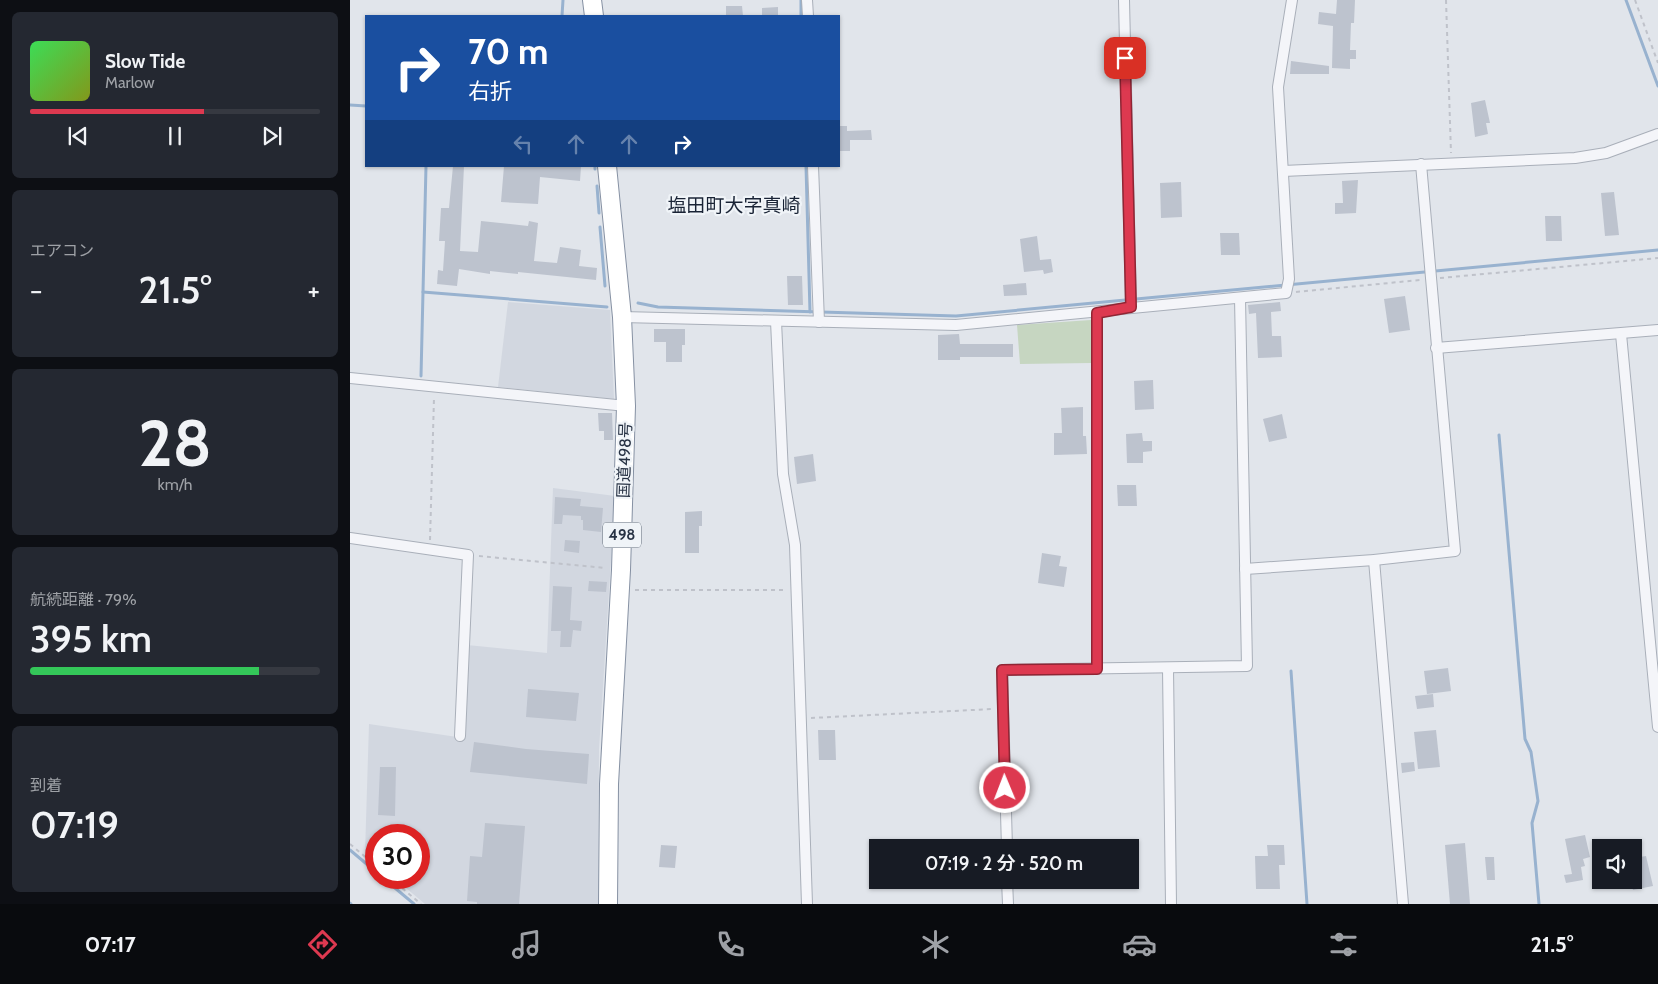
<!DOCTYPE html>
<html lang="ja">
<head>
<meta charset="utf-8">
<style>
  :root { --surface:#171b24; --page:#242831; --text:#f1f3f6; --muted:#9ea1a6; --line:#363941; --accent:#dd3950 }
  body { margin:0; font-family:Cabin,"Noto Sans JP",sans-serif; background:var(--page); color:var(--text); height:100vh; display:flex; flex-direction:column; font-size:19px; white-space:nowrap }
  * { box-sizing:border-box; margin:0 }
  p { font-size:16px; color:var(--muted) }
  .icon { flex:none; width:28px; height:28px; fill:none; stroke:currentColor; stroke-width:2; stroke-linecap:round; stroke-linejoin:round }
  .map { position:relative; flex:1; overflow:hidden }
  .sheet { display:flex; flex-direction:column; gap:12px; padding:12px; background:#0d0f14; width:350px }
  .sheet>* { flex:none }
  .banner { position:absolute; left:15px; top:15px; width:475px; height:152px; border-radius:0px; box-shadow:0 1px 4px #0004; background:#1a4fa0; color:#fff; overflow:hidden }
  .fabs { position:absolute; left:1242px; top:839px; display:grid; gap:10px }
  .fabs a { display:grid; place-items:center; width:50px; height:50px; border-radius:0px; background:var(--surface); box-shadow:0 1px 4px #0004; font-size:25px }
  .speed { position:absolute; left:15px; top:824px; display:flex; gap:10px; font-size:25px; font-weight:700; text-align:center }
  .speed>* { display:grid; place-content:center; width:65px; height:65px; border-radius:50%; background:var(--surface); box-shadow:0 1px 4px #0004; line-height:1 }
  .speed .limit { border:8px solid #d22; background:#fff; color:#111 }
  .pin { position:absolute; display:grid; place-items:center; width:42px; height:42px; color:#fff; margin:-21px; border-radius:10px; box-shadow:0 2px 8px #0006 }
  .me { position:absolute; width:55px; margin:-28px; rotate:359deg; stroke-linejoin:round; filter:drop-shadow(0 0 4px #0008) }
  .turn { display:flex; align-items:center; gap:18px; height:105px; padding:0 20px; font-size:22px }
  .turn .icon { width:65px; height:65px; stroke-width:2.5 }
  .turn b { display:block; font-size:35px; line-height:42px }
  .lanes { display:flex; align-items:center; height:48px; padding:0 20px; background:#0003; justify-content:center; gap:25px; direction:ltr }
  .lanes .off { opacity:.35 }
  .big { font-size:38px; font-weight:600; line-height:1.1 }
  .sheet .card { flex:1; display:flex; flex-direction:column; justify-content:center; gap:8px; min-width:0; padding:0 18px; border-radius:8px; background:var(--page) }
  .sheet .dial { align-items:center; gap:0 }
  .dial b { font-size:65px; line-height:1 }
  .song { display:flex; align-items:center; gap:15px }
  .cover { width:60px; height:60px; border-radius:8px; background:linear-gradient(135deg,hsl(130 70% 55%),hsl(70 70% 35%)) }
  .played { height:5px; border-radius:2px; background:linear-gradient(90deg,var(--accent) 60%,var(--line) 60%) }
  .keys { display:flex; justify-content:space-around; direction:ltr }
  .heat { display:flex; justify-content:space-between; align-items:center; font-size:28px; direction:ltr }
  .charge { height:8px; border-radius:4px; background:linear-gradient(90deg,#34c759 79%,var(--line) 0) }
  .trip { position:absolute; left:519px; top:839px; width:270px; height:50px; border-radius:0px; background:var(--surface); box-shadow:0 1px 4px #0004; font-weight:600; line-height:50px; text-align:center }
  .menu { display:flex; height:80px; justify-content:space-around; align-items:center; background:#090b0e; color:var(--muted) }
  .menu .icon { width:35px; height:35px }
  .menu .current { color:var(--accent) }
  .menu b { font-size:22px; color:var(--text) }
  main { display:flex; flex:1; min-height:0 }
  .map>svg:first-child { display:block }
  .built { fill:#d2d7e0 }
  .green { fill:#c6d6c1 }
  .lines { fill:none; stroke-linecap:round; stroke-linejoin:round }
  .stream { stroke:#98b2cf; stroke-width:3 }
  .building { fill:#bdc3ce }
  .minor-casing { stroke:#a9afb9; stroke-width:12 }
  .trunk-casing { stroke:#8691a3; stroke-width:20 }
  .path { stroke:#bfc2ca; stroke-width:2; stroke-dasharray:4 4; stroke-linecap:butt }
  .minor { stroke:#f4f5f9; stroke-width:10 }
  .trunk { stroke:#fff; stroke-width:18 }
  .route-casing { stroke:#902534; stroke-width:12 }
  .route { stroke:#dd3950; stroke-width:9 }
  .labels { text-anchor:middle; stroke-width:4.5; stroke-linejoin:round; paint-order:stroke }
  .shield { fill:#f0f4f8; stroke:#636c7a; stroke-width:1 }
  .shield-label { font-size:15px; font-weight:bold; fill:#273244 }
  .street-label { font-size:16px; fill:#273244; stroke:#f0f4f8 }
  .quarter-label { font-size:19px; fill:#192335; stroke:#f0f4f8 }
</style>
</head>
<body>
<main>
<section class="sheet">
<div class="card">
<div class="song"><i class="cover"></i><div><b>Slow Tide</b><p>Marlow</p></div></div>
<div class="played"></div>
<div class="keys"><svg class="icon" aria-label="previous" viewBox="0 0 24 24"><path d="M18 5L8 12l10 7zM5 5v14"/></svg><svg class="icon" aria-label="pause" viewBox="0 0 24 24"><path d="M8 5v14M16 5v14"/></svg><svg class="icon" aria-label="next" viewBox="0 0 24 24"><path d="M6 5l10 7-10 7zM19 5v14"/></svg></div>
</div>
<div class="card"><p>エアコン</p>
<div class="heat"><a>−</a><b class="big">21.5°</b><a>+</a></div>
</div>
<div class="card dial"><b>28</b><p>km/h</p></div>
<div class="card"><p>航続距離 · 79%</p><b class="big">395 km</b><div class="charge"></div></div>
<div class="card"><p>到着</p><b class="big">07:19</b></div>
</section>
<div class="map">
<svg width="1308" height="904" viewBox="0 0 1308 904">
  <rect width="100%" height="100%" fill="#e1e5eb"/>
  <g class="built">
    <path d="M 158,302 L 260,310 L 264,399 L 148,387 Z"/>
    <path d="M 203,488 L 265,496 L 249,750 L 248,904 L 75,904 L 44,878 L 69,878 L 69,835 L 26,835 L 26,863 L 15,853 L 19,724 L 114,738 L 117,645 L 197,653 Z"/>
  </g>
  <path class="green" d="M 741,320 L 741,363 L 670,364 L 667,325 Z"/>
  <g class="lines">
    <g class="stream">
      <path d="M 451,0 L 451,16"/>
      <path d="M 1276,0 L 1308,86"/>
      <path d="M 212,16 L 213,0"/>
      <path d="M 0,105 L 16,106"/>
      <path d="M 245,166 L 245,169"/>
      <path d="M 456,166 L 460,312"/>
      <path d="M 247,186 L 249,213"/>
      <path d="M 250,227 L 255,286"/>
      <path d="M 73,292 L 257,307"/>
      <path d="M 288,303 L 308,307 L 606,316 L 1308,250"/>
      <path d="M 71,376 L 76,166"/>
      <path d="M 1149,435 L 1175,739 L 1181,752 L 1188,801 L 1182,823 L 1189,904"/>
      <path d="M 941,671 L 957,904"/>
      <path d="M 0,850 L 26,872"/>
      <path d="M 33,878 L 64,904"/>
      <path d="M 0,903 L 1,904"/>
    </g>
  </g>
  <g class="building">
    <path d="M 987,0 L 1005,0 L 1004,23 L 1001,23 L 1000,50 L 1006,50 L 1006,59 L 1000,59 L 1000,69 L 982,68 L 983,26 L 968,24 L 969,12 L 986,14 Z"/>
    <path d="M 376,6 L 392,6 L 393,16 L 376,16 Z"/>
    <path d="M 428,7 L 428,16 L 412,16 L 412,8 Z"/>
    <path d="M 941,61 L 979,66 L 979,74 L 940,74 Z"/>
    <path d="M 1135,100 L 1140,123 L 1136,123 L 1138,134 L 1125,137 L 1121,103 Z"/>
    <path d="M 489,126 L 497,126 L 497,131 L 521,130 L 522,140 L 500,140 L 500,151 L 489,151 Z"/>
    <path d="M 103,166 L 114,166 L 110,251 L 128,252 L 131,221 L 178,226 L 179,221 L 188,223 L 184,261 L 207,263 L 210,247 L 231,250 L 229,266 L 247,268 L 246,280 L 168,272 L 168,274 L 140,271 L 140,274 L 109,269 L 107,286 L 87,284 L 88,270 L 93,271 L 95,241 L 89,241 L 91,208 L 99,208 Z"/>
    <path d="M 154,166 L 231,166 L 230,181 L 190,177 L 188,204 L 151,202 Z"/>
    <path d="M 1008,180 L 1006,213 L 985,214 L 985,203 L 993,203 L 992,181 Z"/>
    <path d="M 831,182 L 832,217 L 811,218 L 810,183 Z"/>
    <path d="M 1264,192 L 1269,235 L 1255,236 L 1251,193 Z"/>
    <path d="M 1195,216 L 1211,216 L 1212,241 L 1196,241 Z"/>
    <path d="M 870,233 L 889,233 L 890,255 L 871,255 Z"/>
    <path d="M 687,236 L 690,260 L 701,259 L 703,272 L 694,274 L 693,270 L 674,272 L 670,239 Z"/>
    <path d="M 437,276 L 452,276 L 453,305 L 438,305 Z"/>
    <path d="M 676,283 L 677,295 L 654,296 L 653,285 Z"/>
    <path d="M 1055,296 L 1060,330 L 1039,333 L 1034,299 Z"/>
    <path d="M 930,302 L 931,311 L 921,312 L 922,336 L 931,336 L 932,357 L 908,358 L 906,313 L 899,314 L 898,305 Z"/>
    <path d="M 304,329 L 335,329 L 335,345 L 332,345 L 332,362 L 316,362 L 316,342 L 304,342 Z"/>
    <path d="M 609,334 L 610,344 L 663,344 L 663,357 L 610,357 L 610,360 L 588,360 L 588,335 Z"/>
    <path d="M 803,380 L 804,409 L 785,410 L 784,381 Z"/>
    <path d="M 733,407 L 733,436 L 736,436 L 737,454 L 704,455 L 704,433 L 712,433 L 711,408 Z"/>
    <path d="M 248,413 L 262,413 L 263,440 L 254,440 L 254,431 L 249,431 Z"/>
    <path d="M 932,414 L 937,438 L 919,442 L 913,419 Z"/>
    <path d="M 792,433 L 793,441 L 802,441 L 802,451 L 793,452 L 793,463 L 777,463 L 776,434 Z"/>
    <path d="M 463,454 L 466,481 L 447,484 L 444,457 Z"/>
    <path d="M 767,485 L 786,485 L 787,506 L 768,506 Z"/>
    <path d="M 205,497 L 231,499 L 230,506 L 253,508 L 251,532 L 233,530 L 233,520 L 231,520 L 231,516 L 213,515 L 212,524 L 204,524 Z"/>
    <path d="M 352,511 L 352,526 L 349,526 L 349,553 L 335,553 L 335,512 Z"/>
    <path d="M 215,540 L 230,541 L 229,553 L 214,551 Z"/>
    <path d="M 692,553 L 711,556 L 709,566 L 717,567 L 714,587 L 688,583 Z"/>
    <path d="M 239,581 L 257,582 L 256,592 L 238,591 Z"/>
    <path d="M 203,586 L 222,587 L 220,620 L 232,621 L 231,631 L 223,630 L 221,647 L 210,647 L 211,631 L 201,631 Z"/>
    <path d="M 1098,668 L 1101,691 L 1077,694 L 1074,671 Z"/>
    <path d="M 178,689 L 229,693 L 226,721 L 176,717 Z"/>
    <path d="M 1083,694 L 1084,707 L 1067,709 L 1065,696 Z"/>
    <path d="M 468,730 L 485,730 L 486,760 L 469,760 Z"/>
    <path d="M 1086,730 L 1090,767 L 1068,769 L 1064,732 Z"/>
    <path d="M 124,742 L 176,749 L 239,754 L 237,784 L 120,772 Z"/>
    <path d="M 1064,762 L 1065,771 L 1052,773 L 1051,763 Z"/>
    <path d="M 30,767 L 46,767 L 45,816 L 28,815 Z"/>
    <path d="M 135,823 L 175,826 L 169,904 L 127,904 L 127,902 L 117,901 L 120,856 L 132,857 Z"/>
    <path d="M 1235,835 L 1240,857 L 1233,859 L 1235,866 L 1231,867 L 1233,880 L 1216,883 L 1214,875 L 1222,874 L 1215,839 Z"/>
    <path d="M 1115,843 L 1120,904 L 1100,904 L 1095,845 Z"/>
    <path d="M 311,845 L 327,846 L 325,868 L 309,867 Z"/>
    <path d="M 917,845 L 934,845 L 935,865 L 929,865 L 930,889 L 906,889 L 905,856 L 918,856 Z"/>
    <path d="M 1296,856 L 1303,886 L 1283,890 L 1280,880 L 1284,880 L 1284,858 Z"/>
    <path d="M 1135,857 L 1144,857 L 1145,880 L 1137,880 Z"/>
  </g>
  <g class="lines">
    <g class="minor-casing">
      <g id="minor">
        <path d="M 457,0 L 458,16"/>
        <path d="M 774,0 L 781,307"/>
        <path d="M 463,166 L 469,322"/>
        <path d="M 933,171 L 1225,158 L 1256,153 L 1308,134"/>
        <path d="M 747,313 L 747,669"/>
        <path d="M 272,317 L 606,325 L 936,293 L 939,279 L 928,87 L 942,0"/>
        <path d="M 426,321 L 433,474 L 445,545 L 457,904"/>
        <path d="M 1271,334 L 1308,727"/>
        <path d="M 1086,348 L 1308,330"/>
        <path d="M 0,378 L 276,406"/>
        <path d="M 0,538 L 118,555 L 110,736"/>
        <path d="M 1024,560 L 1053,904"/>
        <path d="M 895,569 L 1024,560 L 1105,551 L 1071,164"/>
        <path d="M 818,668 L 821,904"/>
        <path d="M 657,848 L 652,670 L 897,666 L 890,298"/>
        <path d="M 657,880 L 658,904"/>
      </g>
    </g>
    <g class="trunk-casing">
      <g id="trunk">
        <path d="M 242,0 L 244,16"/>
        <path d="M 257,166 L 272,317 L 276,406 L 271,570 L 259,784 L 258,904"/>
      </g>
    </g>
    <g class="path">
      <path d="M 1096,0 L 1101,153"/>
      <path d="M 1285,0 L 1308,63"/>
      <path d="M 1090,278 L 1308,258"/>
      <path d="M 946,292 L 1070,280"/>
      <path d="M 80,540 L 84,398"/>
      <path d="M 129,556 L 256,568"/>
      <path d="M 285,590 L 437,590"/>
      <path d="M 461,718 L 643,709"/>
      <path d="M 0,844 L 26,866"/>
      <path d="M 40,878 L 71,904"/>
    </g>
    <use href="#minor" class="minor"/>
    <use href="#trunk" class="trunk"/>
  </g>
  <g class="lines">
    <g class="route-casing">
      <path id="route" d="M 655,788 L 652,670 L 747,669 L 747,313 L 781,307 L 775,58"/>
    </g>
    <use href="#route" class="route"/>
  </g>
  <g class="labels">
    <rect class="shield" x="253" y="522.5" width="38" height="25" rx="4"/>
    <g class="shield-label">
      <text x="272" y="540">498</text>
    </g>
    <g class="street-label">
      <text transform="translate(274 460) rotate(-88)" y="6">国道498号</text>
    </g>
    <g class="quarter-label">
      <text x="384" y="212">塩田町大字真崎</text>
    </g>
  </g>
</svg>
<div class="fabs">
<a><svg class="icon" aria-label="sound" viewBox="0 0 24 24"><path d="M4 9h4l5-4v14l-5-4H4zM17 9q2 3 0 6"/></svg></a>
</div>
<div class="speed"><div class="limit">30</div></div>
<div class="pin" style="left:775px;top:58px;background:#d93025"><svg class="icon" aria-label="arrive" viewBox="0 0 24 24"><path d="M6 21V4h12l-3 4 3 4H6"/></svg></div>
<svg class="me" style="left:655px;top:788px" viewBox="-20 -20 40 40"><circle r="17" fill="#dd3950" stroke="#fff" stroke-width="3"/><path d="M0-11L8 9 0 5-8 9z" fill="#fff"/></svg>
<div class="trip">07:19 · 2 分 · 520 m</div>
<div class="banner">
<div class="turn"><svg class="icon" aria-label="right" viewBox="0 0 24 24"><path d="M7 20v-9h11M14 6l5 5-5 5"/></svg><div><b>70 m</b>右折</div></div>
<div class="lanes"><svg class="icon off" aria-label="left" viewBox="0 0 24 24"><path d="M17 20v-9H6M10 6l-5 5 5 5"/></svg><svg class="icon off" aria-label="ahead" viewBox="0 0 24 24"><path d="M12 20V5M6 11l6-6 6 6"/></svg><svg class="icon off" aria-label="ahead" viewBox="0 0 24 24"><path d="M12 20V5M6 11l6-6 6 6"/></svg><svg class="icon" aria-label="right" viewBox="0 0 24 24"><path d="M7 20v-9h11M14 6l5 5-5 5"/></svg></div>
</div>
</div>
</main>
<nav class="menu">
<b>07:17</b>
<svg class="icon current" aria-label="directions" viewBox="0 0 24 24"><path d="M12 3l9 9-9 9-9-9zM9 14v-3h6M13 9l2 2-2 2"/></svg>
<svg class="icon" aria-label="music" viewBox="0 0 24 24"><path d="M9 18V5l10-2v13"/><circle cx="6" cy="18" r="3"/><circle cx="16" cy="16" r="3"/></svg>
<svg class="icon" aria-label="phone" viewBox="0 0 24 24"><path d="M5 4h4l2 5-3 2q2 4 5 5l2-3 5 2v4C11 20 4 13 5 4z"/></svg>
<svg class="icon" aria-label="climate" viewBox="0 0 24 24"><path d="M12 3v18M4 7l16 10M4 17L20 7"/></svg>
<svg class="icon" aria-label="car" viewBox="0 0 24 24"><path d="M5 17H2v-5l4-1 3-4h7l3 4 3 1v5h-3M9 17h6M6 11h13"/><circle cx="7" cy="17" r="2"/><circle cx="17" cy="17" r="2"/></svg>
<svg class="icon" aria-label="filters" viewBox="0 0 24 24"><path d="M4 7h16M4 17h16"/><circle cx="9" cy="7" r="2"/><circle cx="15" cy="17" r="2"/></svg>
<b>21.5°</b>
</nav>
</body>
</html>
